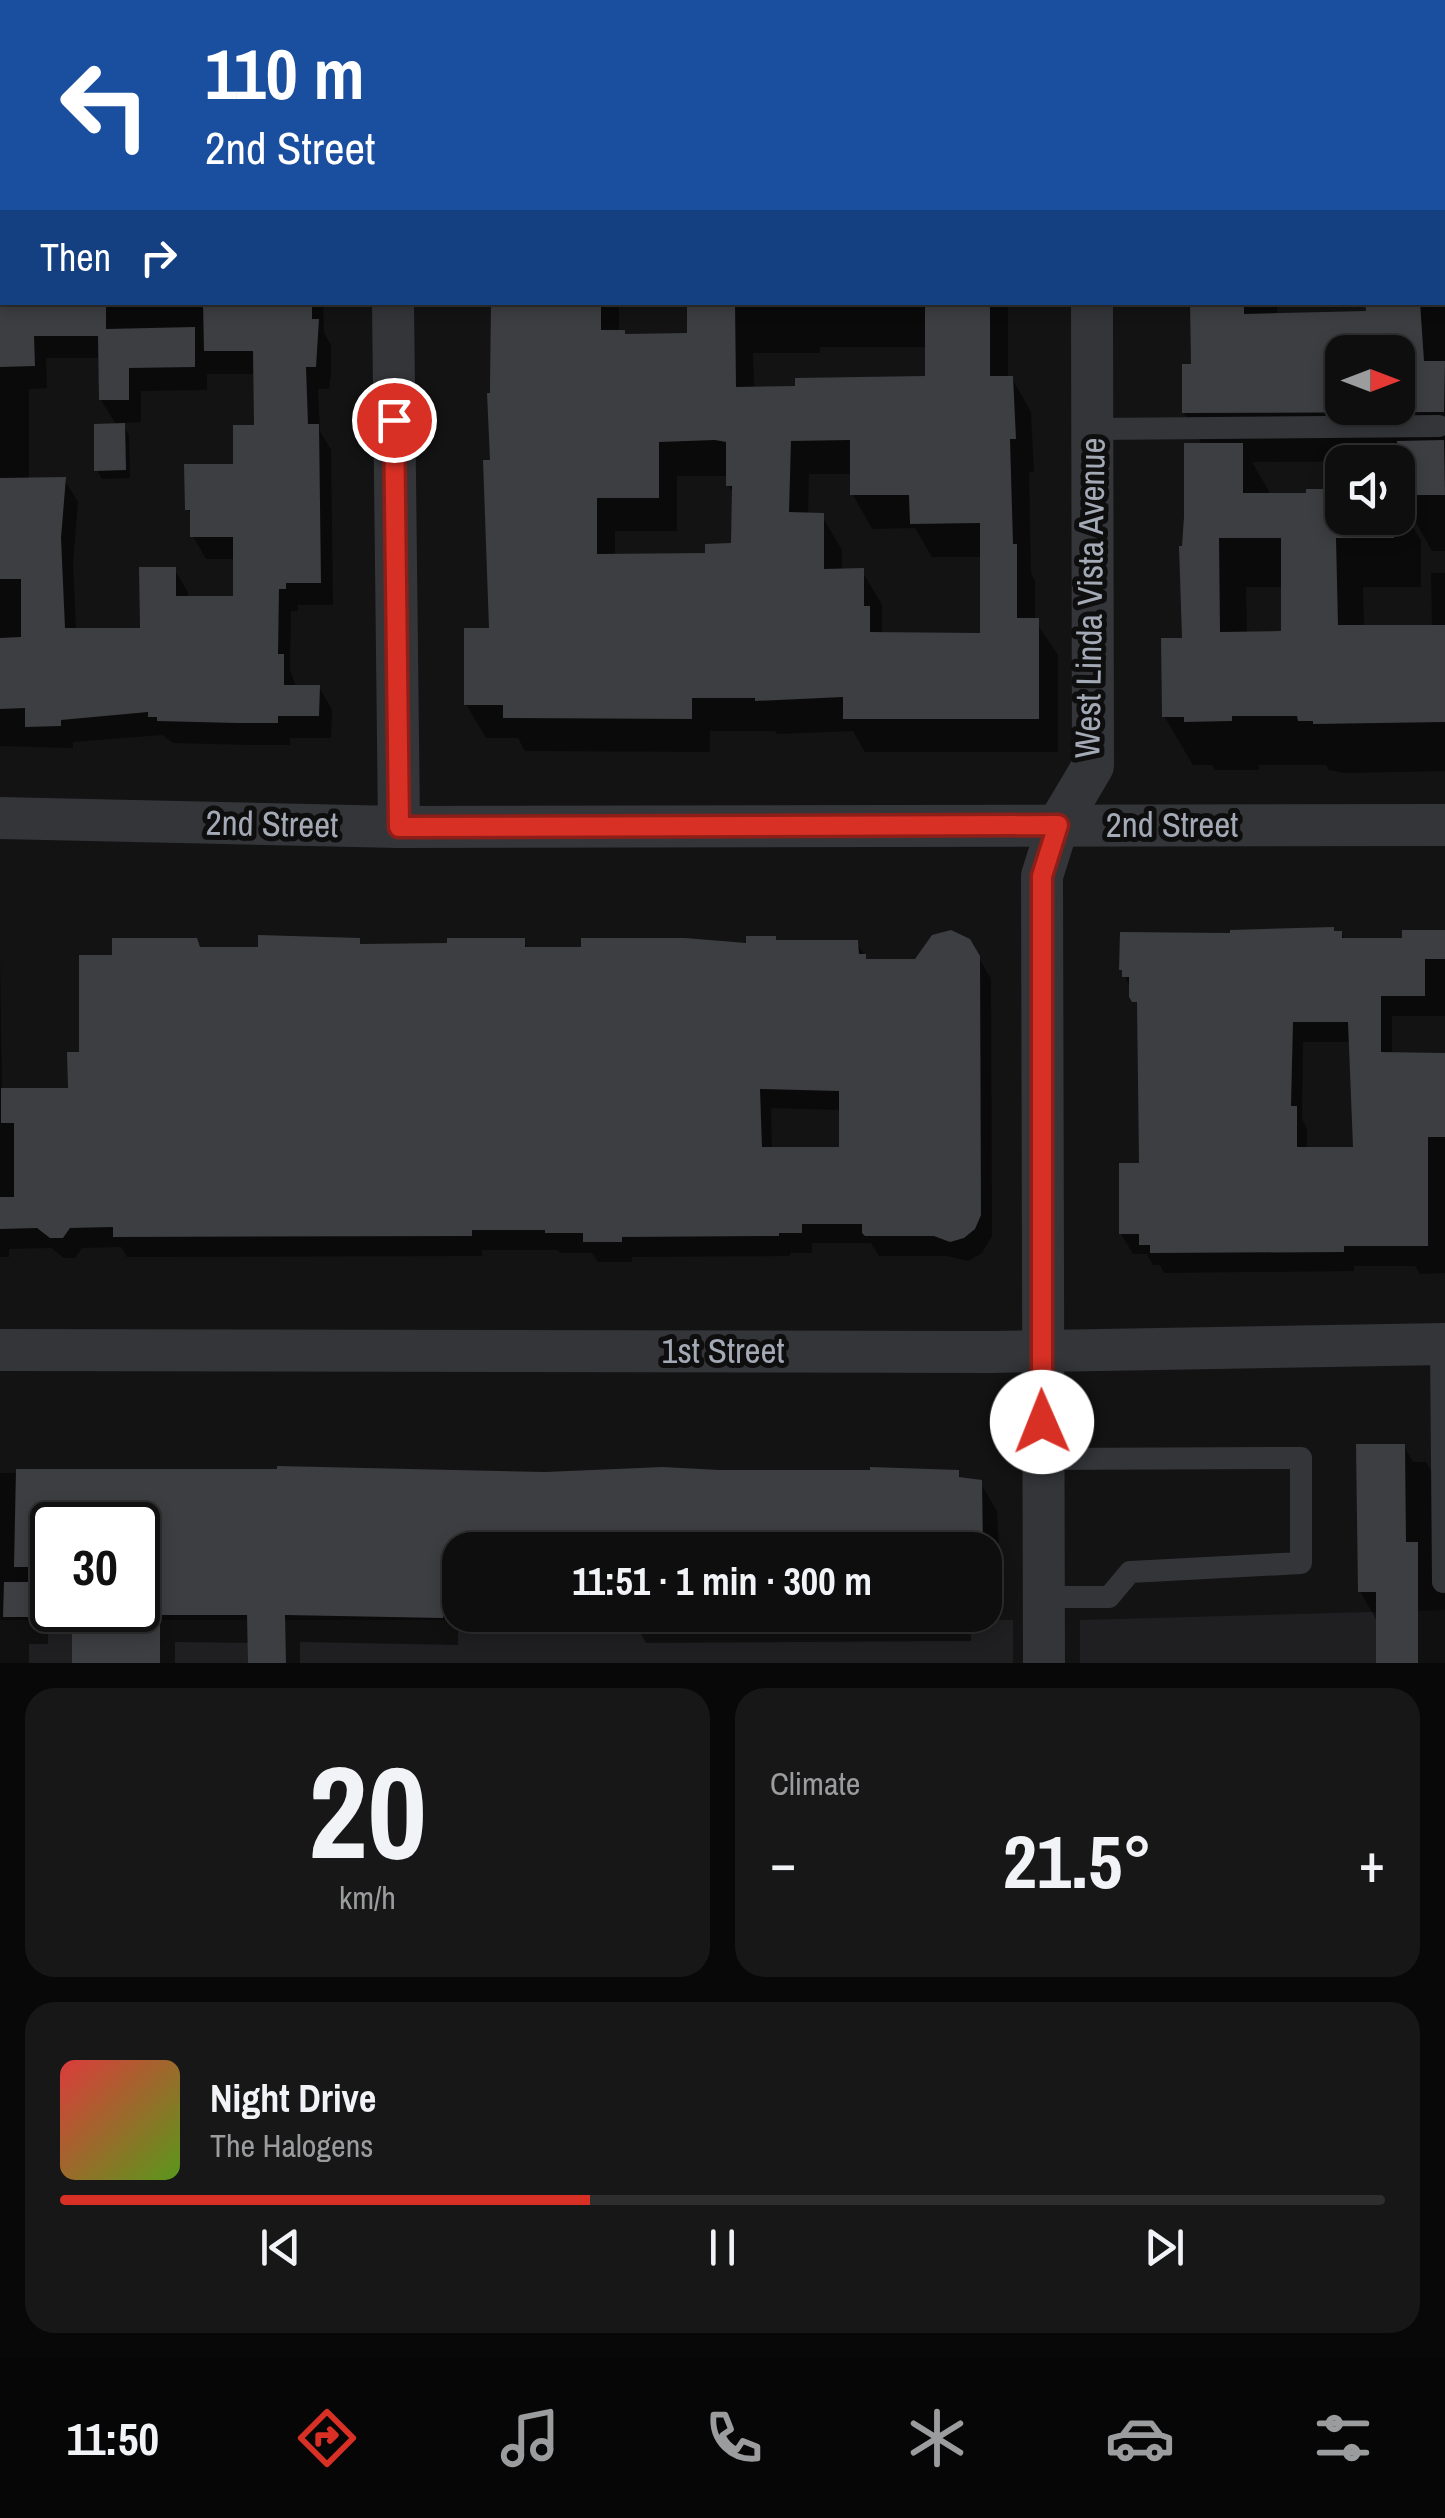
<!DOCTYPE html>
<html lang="en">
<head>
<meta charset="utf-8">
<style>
  :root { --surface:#0e0e0f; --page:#171718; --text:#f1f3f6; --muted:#9b9c9e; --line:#2e2e2f; --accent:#d93025 }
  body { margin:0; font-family:"Archivo Narrow",sans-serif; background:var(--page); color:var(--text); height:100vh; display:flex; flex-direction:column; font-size:38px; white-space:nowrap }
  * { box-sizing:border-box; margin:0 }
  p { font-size:32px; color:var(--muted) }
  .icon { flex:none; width:55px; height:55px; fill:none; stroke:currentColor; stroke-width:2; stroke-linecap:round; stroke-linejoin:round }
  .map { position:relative; height:1663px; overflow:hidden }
  .panel { display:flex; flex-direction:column; gap:25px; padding:25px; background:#080808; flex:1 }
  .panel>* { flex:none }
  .banner { position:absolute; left:0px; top:0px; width:1445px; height:305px; box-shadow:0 5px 15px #0003,0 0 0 2px var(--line); background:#1a4fa0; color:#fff; overflow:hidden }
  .needle { width:65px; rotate:90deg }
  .fabs { position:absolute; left:1325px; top:335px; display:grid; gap:20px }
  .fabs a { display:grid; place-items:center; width:90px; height:90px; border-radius:20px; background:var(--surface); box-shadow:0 5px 15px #0003,0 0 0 2px var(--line); font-size:50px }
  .speed { position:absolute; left:30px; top:1502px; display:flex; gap:20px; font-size:50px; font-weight:700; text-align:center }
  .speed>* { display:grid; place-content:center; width:130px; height:130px; border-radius:50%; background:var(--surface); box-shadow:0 5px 15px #0003,0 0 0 2px var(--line); line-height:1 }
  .speed .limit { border:5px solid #111; border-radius:15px; background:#fff; color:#111 }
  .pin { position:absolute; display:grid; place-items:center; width:85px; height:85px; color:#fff; margin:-42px; border:5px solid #fff; border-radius:50%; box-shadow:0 2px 10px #0007 }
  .me { position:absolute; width:110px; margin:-55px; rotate:359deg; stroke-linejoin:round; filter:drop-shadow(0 0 8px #0008) }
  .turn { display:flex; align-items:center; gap:35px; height:210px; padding:0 40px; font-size:45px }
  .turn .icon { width:130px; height:130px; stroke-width:2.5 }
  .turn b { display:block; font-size:70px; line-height:85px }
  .then { display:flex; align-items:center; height:95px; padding:0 40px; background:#0003; gap:20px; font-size:38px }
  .big { font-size:75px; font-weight:800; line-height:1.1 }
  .panel .card { flex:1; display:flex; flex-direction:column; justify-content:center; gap:15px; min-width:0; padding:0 35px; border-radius:30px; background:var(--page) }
  .panel .dial { align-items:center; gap:0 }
  .dial b { font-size:130px; line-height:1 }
  .song { display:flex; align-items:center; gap:30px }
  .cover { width:120px; height:120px; border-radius:15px; background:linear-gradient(135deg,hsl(0 70% 55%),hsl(90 70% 35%)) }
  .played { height:10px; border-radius:5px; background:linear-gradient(90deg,var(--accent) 40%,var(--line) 40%) }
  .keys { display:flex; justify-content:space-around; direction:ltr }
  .heat { display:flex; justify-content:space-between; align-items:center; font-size:55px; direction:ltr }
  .panel .tiles { flex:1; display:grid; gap:25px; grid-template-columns:1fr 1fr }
  .card:last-child { grid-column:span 2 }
  .trip { position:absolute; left:442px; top:1532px; width:560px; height:100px; border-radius:30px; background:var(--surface); box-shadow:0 5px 15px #0003,0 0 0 2px var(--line); font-weight:800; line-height:100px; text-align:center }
  .dock { display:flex; height:160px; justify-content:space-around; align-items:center; background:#060606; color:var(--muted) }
  .dock .icon { width:70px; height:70px }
  .dock .active { color:var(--accent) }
  .dock b { font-size:45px; color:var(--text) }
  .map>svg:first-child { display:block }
  .built { fill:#1f1f21 }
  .shadow { fill:#0007; fill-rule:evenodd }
  .building { fill:#3d3e41; fill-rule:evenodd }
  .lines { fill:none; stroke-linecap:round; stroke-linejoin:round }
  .lane { stroke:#343539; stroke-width:22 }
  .street { stroke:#343539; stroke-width:42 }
  .route-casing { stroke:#8d1f18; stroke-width:25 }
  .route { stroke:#d93025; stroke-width:18 }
  .labels { text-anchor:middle; stroke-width:10; stroke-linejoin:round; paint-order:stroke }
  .street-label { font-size:35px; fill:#a4aab5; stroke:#0e0e0f }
</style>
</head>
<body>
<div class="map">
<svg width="1445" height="1663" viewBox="0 0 1445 1663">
  <rect width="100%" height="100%" fill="#131314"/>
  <g class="built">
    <path d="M 1445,1610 L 1445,1663 L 1080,1663 L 1080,1620 Z"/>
    <rect x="0" y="1620" width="1013" height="43"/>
  </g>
  <g class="shadow">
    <path d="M 0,0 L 123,2 L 2,2 L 2,302 L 323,302 L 324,333 L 331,345 L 331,375 L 329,389 L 318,389 L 320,431 L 331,450 L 333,605 L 298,605 L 298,611 L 291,611 L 290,669 L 296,687 L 319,687 L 332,710 L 331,738 L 290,738 L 290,745 L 251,745 L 173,743 L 162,735 L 73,742 L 73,748 L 0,746 ZM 46,358 L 101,358 L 101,400 L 117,426 L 97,470 L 102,479 L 130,478 L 129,435 L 121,423 L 141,422 L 141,391 L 207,390 L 207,374 L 256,374 L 257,427 L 235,466 L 188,509 L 193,518 L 193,536 L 206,559 L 235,559 L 235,599 L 188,599 L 188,592 L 174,569 L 143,631 L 76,631 L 73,563 L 78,502 L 64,479 L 29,480 L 29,389 L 47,388 Z"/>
    <rect x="180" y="0" width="149" height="2"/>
    <path d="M 511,0 L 1015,0 L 1016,2 L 502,2 Z"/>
    <path d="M 1181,0 L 1445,0 L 1445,4 L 1181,2 Z"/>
    <path d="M 1442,49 L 1445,49 L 1445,256 L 1442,252 Z"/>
    <path d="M 1442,290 L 1445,290 L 1445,551 L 1432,551 L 1400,494 L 1400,461 L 1252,462 L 1271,495 L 1342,493 L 1342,518 L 1398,518 L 1398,501 L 1421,541 L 1421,587 L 1363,587 L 1364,628 L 1432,628 L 1431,573 L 1445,573 L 1445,771 L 1344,773 L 1329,770 L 1326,765 L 1259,765 L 1259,770 L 1215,770 L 1212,765 L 1193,765 L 1164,716 L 1185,641 L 1203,446 L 1184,413 L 1193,367 L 1193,302 L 1277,302 L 1277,316 L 1368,313 L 1368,302 L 1442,302 ZM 1342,352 L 1398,352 L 1398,408 L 1342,408 ZM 1246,587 L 1283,587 L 1283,633 L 1247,634 Z"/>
    <path d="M 494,302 L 624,302 L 619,305 L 619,332 L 626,337 L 689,335 L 689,302 L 1008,302 L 1008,378 L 1012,378 L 1031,412 L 1034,472 L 1029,472 L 1031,573 L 1035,581 L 1035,621 L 1058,655 L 1058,752 L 865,752 L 853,731 L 777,734 L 775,731 L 710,731 L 710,752 L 525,751 L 518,738 L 486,738 L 466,704 L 492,631 ZM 820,347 L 927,347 L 927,378 L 754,389 L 753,353 L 820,353 ZM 809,474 L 853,474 L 853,495 L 872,529 L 915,528 L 932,557 L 982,557 L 982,636 L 882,632 L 882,605 L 862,571 L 842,571 L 842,550 L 822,516 L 808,515 ZM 677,476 L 729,476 L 729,486 L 735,496 L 733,546 L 708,555 L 615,557 L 615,531 L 677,531 Z"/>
    <path d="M 1445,932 L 1445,1016 L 1392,1016 L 1392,1055 L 1445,1056 L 1445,1273 L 1420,1274 L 1415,1266 L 1354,1266 L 1354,1271 L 1164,1273 L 1160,1265 L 1153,1265 L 1147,1254 L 1133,1254 L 1121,1234 L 1142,1166 L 1140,1011 L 1125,976 L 1334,933 L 1341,933 L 1345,940 L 1404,940 ZM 1303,1042 L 1350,1042 L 1356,1150 L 1307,1150 L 1307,1129 L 1302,1119 Z"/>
    <path d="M 358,941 L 362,947 L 523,941 L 528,949 L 857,942 L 868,962 L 916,962 L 969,941 L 991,979 L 992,1236 L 982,1253 L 968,1261 L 947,1256 L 879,1256 L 871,1243 L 812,1243 L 812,1253 L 790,1253 L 790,1256 L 632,1257 L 632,1262 L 598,1262 L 592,1253 L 560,1253 L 558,1250 L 482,1250 L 482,1256 L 127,1257 L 121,1247 L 82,1248 L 75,1258 L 64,1258 L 51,1248 L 9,1249 L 9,1257 L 0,1257 L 0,956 L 2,1091 L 70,1091 L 82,1054 L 201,950 L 261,950 ZM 771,1108 L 842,1110 L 842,1149 L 772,1149 Z"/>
    <path d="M 1404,1446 L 1413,1462 L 1426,1462 L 1445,1496 L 1445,1663 L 1378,1663 L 1378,1623 L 1360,1591 Z"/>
    <path d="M 279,1472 L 957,1472 L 962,1480 L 980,1482 L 997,1511 L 1002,1603 L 991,1603 L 991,1614 L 985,1614 L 985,1550 L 460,1550 L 458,1645 L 300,1642 L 300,1663 L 250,1663 L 250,1643 L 175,1642 L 175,1663 L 75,1663 L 107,1636 L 108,1610 L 138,1610 L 138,1525 L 52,1525 L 52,1595 L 48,1595 L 48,1644 L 29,1644 L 29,1663 L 0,1663 L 0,1473 Z"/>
    <path d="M 545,1615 L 587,1615 L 586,1631 L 554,1631 Z"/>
    <path d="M 630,1615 L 971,1615 L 971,1641 L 646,1643 Z"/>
  </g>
  <g class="building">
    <path d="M 0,302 L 106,302 L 106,329 L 195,327 L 195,367 L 129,368 L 129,400 L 99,400 L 98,336 L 34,336 L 35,366 L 0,367 Z"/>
    <path d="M 203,302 L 312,302 L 312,319 L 319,319 L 316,367 L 306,367 L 308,424 L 319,424 L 321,583 L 286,583 L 286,589 L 279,589 L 278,654 L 284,654 L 284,685 L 320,685 L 319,716 L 278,716 L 278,723 L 237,723 L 157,721 L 157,717 L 148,717 L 148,712 L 61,720 L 61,726 L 25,727 L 25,708 L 0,709 L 0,638 L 21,637 L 21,579 L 0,579 L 0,478 L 66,477 L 61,538 L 65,628 L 140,628 L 139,567 L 176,567 L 176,596 L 233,596 L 233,537 L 190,537 L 190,510 L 185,510 L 184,464 L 233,464 L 233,425 L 254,425 L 253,351 L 204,351 Z"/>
    <path d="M 491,302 L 601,302 L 601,330 L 625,330 L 625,334 L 687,333 L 687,302 L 735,302 L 736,387 L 795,386 L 795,378 L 925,376 L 925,302 L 990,302 L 990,376 L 1013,376 L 1016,439 L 1010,439 L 1013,544 L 1017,544 L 1017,618 L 1039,618 L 1039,719 L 843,719 L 843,697 L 755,701 L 755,698 L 692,698 L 692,719 L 503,718 L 503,705 L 464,705 L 464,628 L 489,628 L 483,460 L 490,460 L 487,393 L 490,393 L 490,386 ZM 715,440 L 726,442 L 726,486 L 732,486 L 731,543 L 705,544 L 705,553 L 597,554 L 597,498 L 659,498 L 659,442 ZM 850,440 L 850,495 L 909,495 L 910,524 L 980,523 L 980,633 L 870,632 L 870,606 L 864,606 L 864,568 L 824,569 L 824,513 L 789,512 L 791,441 Z"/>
    <path d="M 1190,302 L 1244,302 L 1244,314 L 1366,311 L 1365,302 L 1420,302 L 1424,361 L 1445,361 L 1444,412 L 1182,413 L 1182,364 L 1191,364 ZM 1342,352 L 1398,352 L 1398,408 L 1342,408 Z"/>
    <path d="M 125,423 L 126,470 L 94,471 L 94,424 Z"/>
    <path d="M 1444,440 L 1445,495 L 1398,495 L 1397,441 Z"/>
    <path d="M 1184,443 L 1243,443 L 1243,493 L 1306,493 L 1306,489 L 1342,489 L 1342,518 L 1394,518 L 1394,538 L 1336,538 L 1338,625 L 1445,625 L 1445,722 L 1313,724 L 1313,721 L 1298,721 L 1297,716 L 1232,716 L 1232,721 L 1184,722 L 1184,717 L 1162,717 L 1161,638 L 1182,638 L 1179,546 L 1182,546 L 1184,517 ZM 1219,538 L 1281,538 L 1281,631 L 1220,632 Z"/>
    <path d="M 1334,927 L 1334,931 L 1342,931 L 1342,938 L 1402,938 L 1402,930 L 1445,930 L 1445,959 L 1425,959 L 1425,996 L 1381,996 L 1381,1052 L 1445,1053 L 1445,1137 L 1428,1137 L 1428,1246 L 1344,1246 L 1344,1252 L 1150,1253 L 1150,1245 L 1139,1245 L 1139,1234 L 1119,1234 L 1119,1163 L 1139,1163 L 1137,1002 L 1132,1002 L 1129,997 L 1129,977 L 1122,977 L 1122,970 L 1119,970 L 1120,932 L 1230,933 L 1230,930 ZM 1293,1022 L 1348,1022 L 1353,1147 L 1297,1147 L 1297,1106 L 1291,1106 Z"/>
    <path d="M 951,930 L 970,939 L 980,956 L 981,1215 L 975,1229 L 964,1238 L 950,1242 L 934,1236 L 865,1236 L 862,1233 L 862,1224 L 802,1224 L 802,1233 L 779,1233 L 779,1236 L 622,1237 L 622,1242 L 583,1242 L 583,1233 L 545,1233 L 545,1230 L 472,1230 L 472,1236 L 113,1237 L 113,1227 L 70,1228 L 63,1238 L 50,1238 L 37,1228 L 0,1229 L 0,1197 L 14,1197 L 14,1123 L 1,1123 L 1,1088 L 68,1088 L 67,1052 L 79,1052 L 79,955 L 112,955 L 112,938 L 197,938 L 200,947 L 258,947 L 258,935 L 360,938 L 360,944 L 447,943 L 447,938 L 525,938 L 525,947 L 581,947 L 581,938 L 685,938 L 746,943 L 746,936 L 776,936 L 776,940 L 858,940 L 859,954 L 866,954 L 866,959 L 915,959 L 932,935 ZM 760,1089 L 839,1091 L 839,1147 L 762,1147 Z"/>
    <path d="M 1356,1444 L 1405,1444 L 1406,1542 L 1418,1542 L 1418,1663 L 1376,1663 L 1376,1592 L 1358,1592 Z"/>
    <path d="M 277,1466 L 545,1472 L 663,1467 L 719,1470 L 870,1470 L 870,1467 L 959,1470 L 959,1477 L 982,1480 L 983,1550 L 460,1550 L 460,1568 L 443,1571 L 443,1618 L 285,1615 L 286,1663 L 248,1663 L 247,1615 L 160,1615 L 160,1663 L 72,1663 L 72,1634 L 105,1634 L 106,1610 L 138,1610 L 138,1525 L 52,1525 L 52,1567 L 14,1567 L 16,1469 L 277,1469 Z"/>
    <path d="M 4,1582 L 33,1582 L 33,1617 L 3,1617 Z"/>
  </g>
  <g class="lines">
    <g class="lane">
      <path d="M 1093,429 L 1439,426"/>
      <path d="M 1441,1344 L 1443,1582"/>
      <path d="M 1042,1459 L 1301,1458 L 1301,1563 L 1130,1572 L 1109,1597 L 1043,1597"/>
    </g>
    <g class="street">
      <path d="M 389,0 L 389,2"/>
      <path d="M 1090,0 L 1090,2"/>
      <path d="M 393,302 L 399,827"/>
      <path d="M 0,818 L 399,827 L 1445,825"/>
      <path d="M 0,1350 L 992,1352 L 1445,1344"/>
      <path d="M 1044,1663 L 1042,876 L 1058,825 L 1093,766 L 1092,302"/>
    </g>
  </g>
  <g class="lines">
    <g class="route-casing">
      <path id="route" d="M 394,420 L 399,827 L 1058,825 L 1042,876 L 1042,1422"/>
    </g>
    <use href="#route" class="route"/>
  </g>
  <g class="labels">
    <g class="street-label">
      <text transform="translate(1090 598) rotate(-89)" y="12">West Linda Vista Avenue</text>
      <text transform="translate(272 824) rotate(1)" y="12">2nd Street</text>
      <text x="1172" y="837">2nd Street</text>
      <text x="723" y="1363">1st Street</text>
    </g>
  </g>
</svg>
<div class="fabs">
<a><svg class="needle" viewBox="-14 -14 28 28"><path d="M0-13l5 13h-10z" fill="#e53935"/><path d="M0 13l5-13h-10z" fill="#9b9c9e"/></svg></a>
<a><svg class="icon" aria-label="sound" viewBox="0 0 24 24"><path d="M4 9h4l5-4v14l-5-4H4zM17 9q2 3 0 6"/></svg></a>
</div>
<div class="speed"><div class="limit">30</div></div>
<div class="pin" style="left:394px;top:420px;background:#d93025"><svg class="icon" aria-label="arrive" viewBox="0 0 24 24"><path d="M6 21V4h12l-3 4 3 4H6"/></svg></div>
<svg class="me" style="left:1042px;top:1422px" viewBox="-20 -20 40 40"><circle r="19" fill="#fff"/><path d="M0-13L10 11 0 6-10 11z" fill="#d93025"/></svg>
<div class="trip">11:51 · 1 min · 300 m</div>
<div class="banner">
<div class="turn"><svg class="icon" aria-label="left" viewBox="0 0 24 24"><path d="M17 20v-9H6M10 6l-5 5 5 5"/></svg><div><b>110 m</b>2nd Street</div></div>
<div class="then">Then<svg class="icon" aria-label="right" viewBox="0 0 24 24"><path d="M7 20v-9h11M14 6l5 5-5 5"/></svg></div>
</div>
</div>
<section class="panel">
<div class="tiles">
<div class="card dial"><b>20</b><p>km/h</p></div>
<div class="card"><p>Climate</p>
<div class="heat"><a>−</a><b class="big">21.5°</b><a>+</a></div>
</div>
<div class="card">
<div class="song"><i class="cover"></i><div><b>Night Drive</b><p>The Halogens</p></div></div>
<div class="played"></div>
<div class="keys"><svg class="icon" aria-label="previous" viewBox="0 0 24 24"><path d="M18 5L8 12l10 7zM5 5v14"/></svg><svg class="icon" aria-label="pause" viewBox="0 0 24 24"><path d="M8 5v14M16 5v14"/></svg><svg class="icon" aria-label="next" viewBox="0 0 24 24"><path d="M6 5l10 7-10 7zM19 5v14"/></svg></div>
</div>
</div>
</section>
<nav class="dock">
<b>11:50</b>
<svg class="icon active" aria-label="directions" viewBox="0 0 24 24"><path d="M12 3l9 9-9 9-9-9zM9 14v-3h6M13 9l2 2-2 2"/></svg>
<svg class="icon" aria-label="music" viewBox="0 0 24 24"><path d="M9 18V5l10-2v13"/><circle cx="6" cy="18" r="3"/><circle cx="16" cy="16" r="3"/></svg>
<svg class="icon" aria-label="phone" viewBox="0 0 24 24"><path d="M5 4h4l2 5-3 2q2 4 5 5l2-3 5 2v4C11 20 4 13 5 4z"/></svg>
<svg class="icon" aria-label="climate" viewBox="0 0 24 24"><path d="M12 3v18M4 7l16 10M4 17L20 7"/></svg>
<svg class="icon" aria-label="car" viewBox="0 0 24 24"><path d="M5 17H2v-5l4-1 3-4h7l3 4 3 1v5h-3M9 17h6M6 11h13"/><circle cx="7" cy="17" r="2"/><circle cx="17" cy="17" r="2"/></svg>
<svg class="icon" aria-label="filters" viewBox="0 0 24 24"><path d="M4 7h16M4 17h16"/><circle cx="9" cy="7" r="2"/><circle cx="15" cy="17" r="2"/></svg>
</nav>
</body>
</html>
